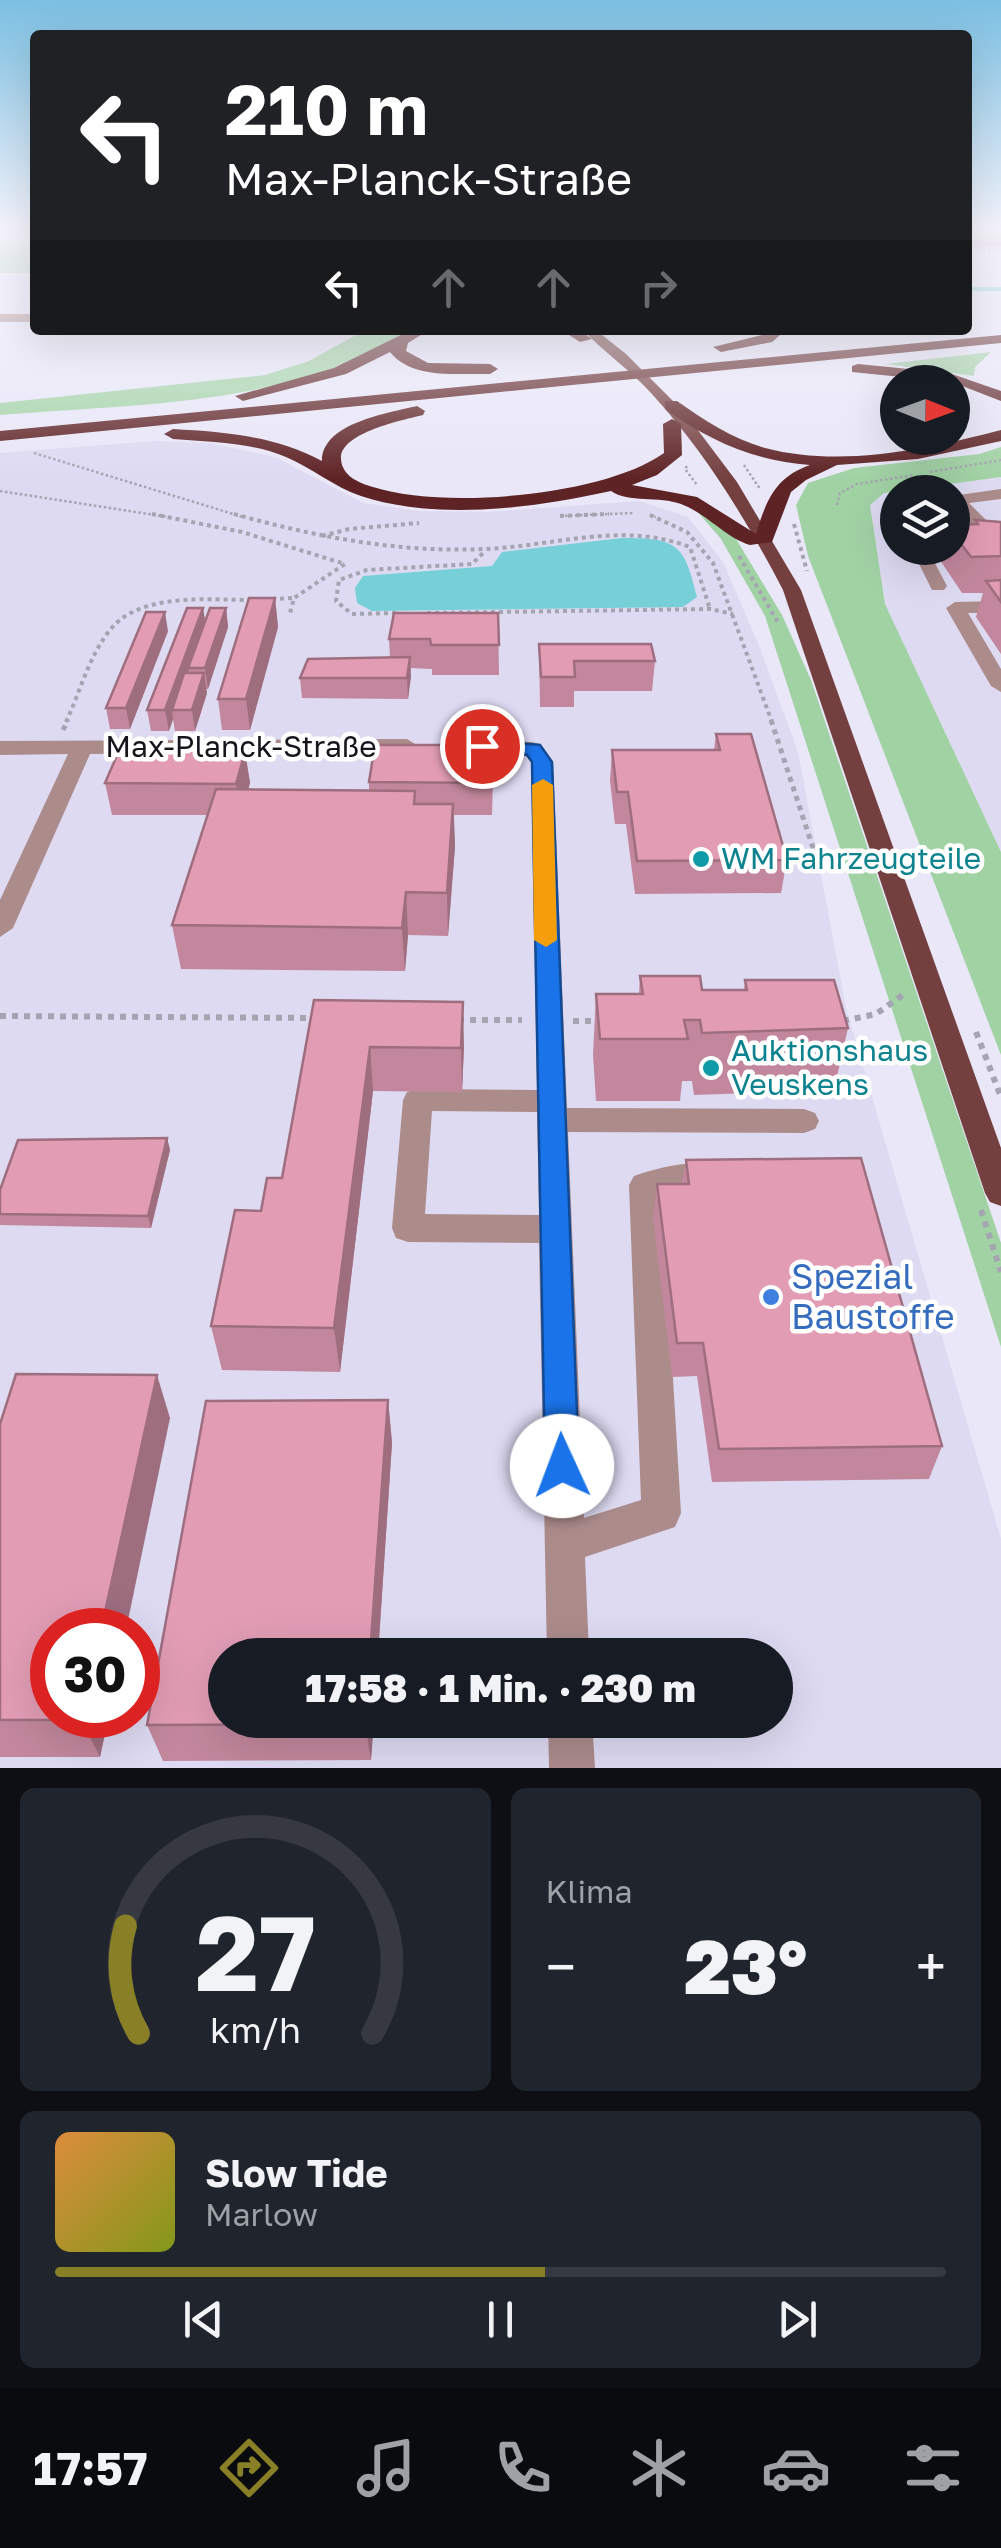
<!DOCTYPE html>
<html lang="de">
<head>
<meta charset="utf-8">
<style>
  :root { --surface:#171b24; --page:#20242c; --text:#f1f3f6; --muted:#9ea1a6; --line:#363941; --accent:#897f26 }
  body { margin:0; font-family:"Golos Text",sans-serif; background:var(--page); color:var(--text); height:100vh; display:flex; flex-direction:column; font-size:38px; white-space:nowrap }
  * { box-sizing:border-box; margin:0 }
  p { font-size:32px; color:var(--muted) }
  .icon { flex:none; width:55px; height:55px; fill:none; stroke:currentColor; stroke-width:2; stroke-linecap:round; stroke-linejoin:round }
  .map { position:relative; height:1768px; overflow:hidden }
  .panel { display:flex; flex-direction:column; gap:20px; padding:20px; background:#0d0f14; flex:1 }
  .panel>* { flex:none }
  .guide { position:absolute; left:30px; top:30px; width:942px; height:305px; border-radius:10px; box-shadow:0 10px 40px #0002; background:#202124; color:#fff; overflow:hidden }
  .needle { width:65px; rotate:91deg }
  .tools { position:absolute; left:880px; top:365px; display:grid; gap:20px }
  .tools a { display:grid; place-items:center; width:90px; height:90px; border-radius:50%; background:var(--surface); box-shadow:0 10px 40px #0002; font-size:50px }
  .speed { position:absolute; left:30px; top:1608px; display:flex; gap:20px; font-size:50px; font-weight:700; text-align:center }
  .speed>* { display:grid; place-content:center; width:130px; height:130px; border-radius:50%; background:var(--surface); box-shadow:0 10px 40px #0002; line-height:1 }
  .speed .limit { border:15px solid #d22; background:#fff; color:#111 }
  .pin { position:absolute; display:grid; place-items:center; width:85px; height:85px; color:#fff; margin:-42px; border:5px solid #fff; border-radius:50%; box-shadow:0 2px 10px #0007 }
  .me { position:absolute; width:110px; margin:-55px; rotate:358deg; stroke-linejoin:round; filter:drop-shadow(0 0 8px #0008) }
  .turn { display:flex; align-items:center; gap:35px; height:210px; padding:0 30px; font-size:45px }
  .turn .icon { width:130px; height:130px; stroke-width:2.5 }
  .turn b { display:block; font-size:70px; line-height:85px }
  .lanes { display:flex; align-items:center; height:95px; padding:0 30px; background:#0003; justify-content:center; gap:50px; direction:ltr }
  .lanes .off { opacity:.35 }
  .big { font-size:75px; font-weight:800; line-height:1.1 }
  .panel .tile { flex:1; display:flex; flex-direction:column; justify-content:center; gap:15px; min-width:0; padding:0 35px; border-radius:15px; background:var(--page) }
  .panel .dial { align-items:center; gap:0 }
  .dial svg { height:260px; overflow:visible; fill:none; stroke:var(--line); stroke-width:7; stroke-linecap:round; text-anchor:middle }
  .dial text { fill:var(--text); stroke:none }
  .song { display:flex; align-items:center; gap:30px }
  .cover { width:120px; height:120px; border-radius:15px; background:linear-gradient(135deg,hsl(30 70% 55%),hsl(70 70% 35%)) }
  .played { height:10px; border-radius:5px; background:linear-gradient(90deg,var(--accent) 55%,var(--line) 55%) }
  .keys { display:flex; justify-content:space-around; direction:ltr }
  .heat { display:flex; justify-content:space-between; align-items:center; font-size:55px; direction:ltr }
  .panel .tiles { flex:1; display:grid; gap:20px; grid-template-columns:1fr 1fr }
  .tile:last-child { grid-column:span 2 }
  .trip { position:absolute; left:208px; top:1638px; width:585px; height:100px; border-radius:50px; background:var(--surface); box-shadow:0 10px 40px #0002; font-weight:800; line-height:100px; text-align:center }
  .menu { display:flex; height:160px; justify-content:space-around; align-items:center; background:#090b0e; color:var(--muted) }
  .menu .icon { width:70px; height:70px }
  .menu .on { color:var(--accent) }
  .menu b { font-size:45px; color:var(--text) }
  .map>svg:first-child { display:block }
  .built { fill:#dddaf2; fill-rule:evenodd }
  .green { fill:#a1d2a4 }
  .water { fill:#77d0d8 }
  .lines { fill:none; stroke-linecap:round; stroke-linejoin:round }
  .stream { stroke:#77d0d8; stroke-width:4 }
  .path-far3 { stroke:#a5a4b1; stroke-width:2.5; stroke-dasharray:2.5 2.5; stroke-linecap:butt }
  .path-far2 { stroke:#a5a4b1; stroke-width:4; stroke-dasharray:4 4; stroke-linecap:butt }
  .path-far1 { stroke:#a5a4b1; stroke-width:5; stroke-dasharray:5 5; stroke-linecap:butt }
  .path { stroke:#a5a4b1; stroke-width:6; stroke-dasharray:6 6; stroke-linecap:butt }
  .minor { fill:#ac8b8b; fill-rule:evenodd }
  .major { fill:#733f3f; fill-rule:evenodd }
  .highway { fill:#5e2325; fill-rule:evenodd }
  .wall { fill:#c2879c }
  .shaded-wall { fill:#9e6e7f }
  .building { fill:#e29db5; stroke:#9e6e7f; stroke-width:2.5 }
  .route { fill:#1a73e8; stroke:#114b97; stroke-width:2.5 }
  .slow { fill:#f59e0b }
  .culture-dot { fill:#0f9aa8; stroke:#fff; stroke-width:4 }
  .shop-dot { fill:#3f7fe0; stroke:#fff; stroke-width:4 }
  .labels { text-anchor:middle; stroke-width:9; stroke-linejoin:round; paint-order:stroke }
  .street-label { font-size:30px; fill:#16151b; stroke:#fff }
  .culture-label { font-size:30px; fill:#0d838f; stroke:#fff; text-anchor:start }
  .near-shop-label { font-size:35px; fill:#366cbe; stroke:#fff; text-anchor:start }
</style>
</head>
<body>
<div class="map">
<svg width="1001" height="1768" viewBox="0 0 1001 1768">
  <rect width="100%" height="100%" fill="#e9e7f8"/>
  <g class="built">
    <path d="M 154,441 L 210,443 L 275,457 L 363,503 L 419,511 L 488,512 L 639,501 L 688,517 L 723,562 L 760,648 L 798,752 L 846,1008 L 1001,1539 L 1001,1768 L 0,1768 L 0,453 ZM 52,1630 L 138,1630 L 138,1715 L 52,1715 ZM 225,1655 L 775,1655 L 775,1720 L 225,1720 Z"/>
    <path d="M 1001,477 L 1001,852 L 885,604 L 870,505 L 884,493 ZM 898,492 L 952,492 L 952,548 L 898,548 Z"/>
  </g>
  <g class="green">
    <rect x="0" y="242" width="35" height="31"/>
    <path d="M 365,330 L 413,330 C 383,345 354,362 322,372 C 220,406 106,406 0,415 L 0,403 L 265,375 L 309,361 Z"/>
    <path d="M 991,352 L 975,367 L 974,376 L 886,364 Z"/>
    <path d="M 1001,447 L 1001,477 L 884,493 L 870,505 L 885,604 L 1001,852 L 1001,1055 L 808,556 L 796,505 L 808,483 L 854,468 L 979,454 Z"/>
    <path d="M 696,510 L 730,529 L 782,615 L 811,680 L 1001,1243 L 1001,1347 L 765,616 L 721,539 Z"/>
  </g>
  <path class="water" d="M 622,538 C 678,538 684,544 697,597 L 683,607 L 372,611 L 357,603 L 355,588 L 363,576 L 492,566 L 502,552 Z"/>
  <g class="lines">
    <path class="stream" d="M 968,289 L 1001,289"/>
    <g class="path-far3">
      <path d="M 968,250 L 1001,249"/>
      <path d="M 0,257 L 35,257"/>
      <path d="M 34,453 L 243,517"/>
      <path d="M 744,465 L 760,489"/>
      <path d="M 687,466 L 685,469 L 697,485"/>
      <path d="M 930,472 L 1001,460"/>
      <path d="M 0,491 L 168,517"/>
      <path d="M 837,505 L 840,493 L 857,484 L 914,475"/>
      <path d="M 650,515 L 656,517"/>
      <path d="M 560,516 L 634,513"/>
    </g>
    <g class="path-far2">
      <path d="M 152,514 L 242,532 L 345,564 L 294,598 L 290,613"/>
      <path d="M 234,514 C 316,537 400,553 485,549 C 555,546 622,521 690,547 L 710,609"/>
      <path d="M 650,515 L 687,532 L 713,563 L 772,722"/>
      <path d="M 560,516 L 609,514"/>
      <path d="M 794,524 L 807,571"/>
      <path d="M 322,536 L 349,529 L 419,523"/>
      <path d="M 739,556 L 779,624"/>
      <path d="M 272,599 L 294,598"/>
      <path d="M 396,613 L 352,614 L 336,601 L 339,580 L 367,570 L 472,564 L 485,551"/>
      <path d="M 427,613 L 710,609 L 733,614"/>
      <path d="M 66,722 C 80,692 89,656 110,630 C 140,592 208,600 251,600"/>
    </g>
    <g class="path-far1">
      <path d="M 771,720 L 816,857 L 861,856"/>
      <path d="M 63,730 L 68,720"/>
    </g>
    <g class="path">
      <path d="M 0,1016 L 317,1018"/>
      <path d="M 458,1020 L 522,1020"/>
      <path d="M 573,1021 L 597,1021"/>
      <path d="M 843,1021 L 876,1014 L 904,994"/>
      <path d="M 976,1032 L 1001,1097"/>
      <path d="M 981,1210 L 1001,1272"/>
    </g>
    <g class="minor">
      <rect x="0" y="314" width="35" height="8"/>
      <path d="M 1001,489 L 1001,499 L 969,503 L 995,529 L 1001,528 L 1001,538 L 985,538 L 952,505 L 952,496 Z"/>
      <path d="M 911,548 L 951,548 L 949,552 L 930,554 L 947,586 L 944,590 L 932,590 Z"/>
      <path d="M 1001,601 L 1001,613 L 968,613 L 1001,669 L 1001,692 L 991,686 L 946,608 L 955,602 Z"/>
      <path d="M 407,739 L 418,746 L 415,751 L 90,754 L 13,928 L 0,937 L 0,900 L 68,754 L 0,755 L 0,741 Z"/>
      <path d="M 462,739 L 532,742 L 540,744 L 553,762 L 567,1108 L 804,1109 L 815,1113 L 819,1121 L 815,1129 L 804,1133 L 568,1132 L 584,1518 L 641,1500 L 629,1185 L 634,1176 C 662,1166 696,1158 725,1168 L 730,1177 L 725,1186 L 662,1194 L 681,1513 L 675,1527 L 585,1557 L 589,1655 L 547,1655 L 539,1243 L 408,1242 L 396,1238 L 392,1228 L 403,1100 L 407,1092 L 418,1089 L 537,1090 L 531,762 L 526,755 L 454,751 L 451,746 ZM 432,1111 L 537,1112 L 539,1215 L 425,1214 Z"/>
      <path d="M 548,1720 L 592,1720 L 595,1768 L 549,1768 Z"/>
    </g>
    <path class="major" d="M 583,330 L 596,330 L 626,354 L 685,413 L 737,482 L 801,590 L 1001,1148 L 1001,1206 L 990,1202 L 985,1193 L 783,590 C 746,519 705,452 651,393 C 630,370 604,352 583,330 Z"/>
    <g class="highway">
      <path d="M 411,330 L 429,330 L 408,343 L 406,351 L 428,363 L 490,364 L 498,369 L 490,374 C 457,373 413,380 390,352 L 346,374 L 243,401 L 235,396 L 334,368 Z"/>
      <path d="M 561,330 L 579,330 L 592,339 L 580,342 Z"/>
      <path d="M 770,330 L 786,330 L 772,342 L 721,352 L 713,347 L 762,335 Z"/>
      <path d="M 1001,335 L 1001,343 L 0,441 L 0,431 Z"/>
      <path d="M 858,364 L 949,373 L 1001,391 L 1001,401 L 952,382 L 852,372 L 852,366 Z"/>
      <path d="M 665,401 L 677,401 C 704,420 733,439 765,448 C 841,468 928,449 1001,430 L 1001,441 L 918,459 L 837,465 L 806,480 L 791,492 L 772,542 L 750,545 C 726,538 706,513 681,504 C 660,496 628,503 611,491 C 534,508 437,521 361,496 C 334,487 312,468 286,457 C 250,442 211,442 173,439 L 164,434 L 173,429 C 226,432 275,436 322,461 C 322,423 388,413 417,406 L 425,411 L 423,415 C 403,420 339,433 341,459 C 342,476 359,483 373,487 C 444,510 604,496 664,453 L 663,424 L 672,419 L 681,424 L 682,455 L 657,475 L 632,485 L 697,497 L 756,534 C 766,501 775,477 810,465 C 754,461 710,441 665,409 Z"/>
    </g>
  </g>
  <g class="wall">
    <path d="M 968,232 L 1001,232 L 1001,247 L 968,248 Z"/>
    <path d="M 975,520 L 1001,522 L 1001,654 L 976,617 L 983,593 L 962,593 L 940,560 L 943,548 L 952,548 L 952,525 L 973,525 Z"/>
    <path d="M 275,598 L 278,627 L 250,730 L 222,730 L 218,699 Z"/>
    <path d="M 203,608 L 205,621 L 226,608 L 228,627 L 208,689 L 206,689 L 207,693 L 195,731 L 175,731 L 173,719 L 169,731 L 151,731 L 147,710 Z"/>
    <path d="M 498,613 L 499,675 L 432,675 L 432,669 L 411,668 L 408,699 L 302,698 L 300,678 L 390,657 L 389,639 Z"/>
    <path d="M 168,631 L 130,729 L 110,729 L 106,708 Z"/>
    <path d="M 539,644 L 655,661 L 652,691 L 574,691 L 574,707 L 540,707 Z"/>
    <path d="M 716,734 L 787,860 L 781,893 L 635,894 L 626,824 L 615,824 L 610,781 L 612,750 L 714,750 Z"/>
    <path d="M 155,751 L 245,752 L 250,783 L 248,789 L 369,790 L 369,782 L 493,777 L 492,815 L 454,815 L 455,846 L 448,936 L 408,935 L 405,971 L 181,969 L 172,925 L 207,815 L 112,815 L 105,783 Z"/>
    <path d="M 640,976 L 702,990 L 744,990 L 745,980 L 848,1028 L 834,1090 L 694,1095 L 692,1081 L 682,1081 L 680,1101 L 596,1101 L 593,1055 L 596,994 L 639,994 Z"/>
    <path d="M 314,1000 L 464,1046 L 462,1092 L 373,1091 L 340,1372 L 222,1370 L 211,1326 L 261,1211 L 282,1178 Z"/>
    <path d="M 167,1138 L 170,1150 L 151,1228 L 0,1225 L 0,1190 Z"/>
    <path d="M 686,1160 L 942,1446 L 929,1479 L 712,1482 L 697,1376 L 672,1377 L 653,1218 L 657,1184 L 682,1184 Z"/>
    <path d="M 388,1400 L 392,1443 L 371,1760 L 163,1761 L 147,1725 Z"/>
    <path d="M 170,1418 L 52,1715 L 109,1715 L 100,1757 L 0,1757 L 0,1424 Z"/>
  </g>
  <g class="shaded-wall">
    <path d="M 275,598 L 278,627 L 250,730 L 246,699 Z"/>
    <path d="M 203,608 L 206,627 L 188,668 L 189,675 L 172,710 L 173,719 L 169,731 L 165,710 Z"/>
    <path d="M 226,608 L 228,627 L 208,689 L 205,668 Z"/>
    <path d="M 165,612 L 168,631 L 130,729 L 126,708 Z"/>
    <path d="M 410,657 L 411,677 L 408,699 L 407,678 Z"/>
    <path d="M 204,673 L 207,693 L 195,731 L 192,710 Z"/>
    <path d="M 152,739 L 158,770 L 147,751 Z"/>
    <path d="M 245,752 L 250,783 L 241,815 L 236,784 Z"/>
    <path d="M 453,804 L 455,846 L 448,936 L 447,893 Z"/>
    <path d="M 406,892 L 408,935 L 405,971 L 402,928 Z"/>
    <path d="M 463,1002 L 464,1046 L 462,1092 L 461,1048 Z"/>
    <path d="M 370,1047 L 373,1091 L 340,1372 L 334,1328 Z"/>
    <path d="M 167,1138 L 170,1150 L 151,1228 L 148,1216 Z"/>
    <path d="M 157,1375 L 170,1418 L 126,1630 L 101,1630 Z"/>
    <path d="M 388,1400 L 392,1443 L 378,1655 L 370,1655 Z"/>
    <path d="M 82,1715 L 109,1715 L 100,1757 L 81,1720 Z"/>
    <path d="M 366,1720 L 374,1720 L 371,1760 L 365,1724 Z"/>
  </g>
  <g class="building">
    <path d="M 975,520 L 1001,522 L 1001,556 L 971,557 L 952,532 L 952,525 L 978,524 Z"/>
    <path d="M 1001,580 L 1001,602 L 986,581 Z"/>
    <path d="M 249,598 L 275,598 L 246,699 L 218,699 Z"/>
    <path d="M 187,608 L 203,608 L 165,710 L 147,710 Z"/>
    <path d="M 210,608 L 226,608 L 205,668 L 188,668 Z"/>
    <path d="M 146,612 L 165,612 L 126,708 L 106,708 Z"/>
    <path d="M 394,613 L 498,613 L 499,645 L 431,645 L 430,639 L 389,639 Z"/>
    <path d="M 539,644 L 651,644 L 655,661 L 574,661 L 575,677 L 541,677 Z"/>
    <path d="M 410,657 L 407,678 L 300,678 L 308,659 Z"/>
    <path d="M 184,673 L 204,673 L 192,710 L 172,710 Z"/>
    <path d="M 716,734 L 751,734 L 787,860 L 637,861 L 628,792 L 617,792 L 612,750 L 720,750 Z"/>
    <path d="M 124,739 L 152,739 L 147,751 L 245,752 L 236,784 L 105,783 Z"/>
    <path d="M 375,745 L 493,745 L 492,783 L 369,782 Z"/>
    <path d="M 216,789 L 415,791 L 414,804 L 453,804 L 447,893 L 406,892 L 402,928 L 172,925 Z"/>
    <path d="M 640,976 L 700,976 L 702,990 L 747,990 L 745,980 L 834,980 L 848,1028 L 702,1033 L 700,1020 L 684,1020 L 688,1039 L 600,1039 L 596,994 L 643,994 Z"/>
    <path d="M 314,1000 L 463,1002 L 461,1048 L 370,1047 L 334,1328 L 211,1326 L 235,1210 L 261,1211 L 267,1178 L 282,1178 Z"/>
    <path d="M 167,1138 L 148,1216 L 0,1214 L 0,1190 L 18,1140 Z"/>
    <path d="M 861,1158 L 942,1446 L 719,1449 L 703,1343 L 677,1343 L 657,1184 L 689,1184 L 686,1160 Z"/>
    <path d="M 16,1374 L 157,1375 L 101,1630 L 52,1630 L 52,1715 L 82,1715 L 81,1720 L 0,1720 L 0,1424 Z"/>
    <path d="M 388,1400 L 370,1655 L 225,1655 L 225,1720 L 366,1720 L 365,1724 L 147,1725 L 206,1401 Z"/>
  </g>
  <linearGradient id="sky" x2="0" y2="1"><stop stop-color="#7bbfe2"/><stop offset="0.48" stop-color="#f5f4fc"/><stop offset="1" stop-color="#f5f4fc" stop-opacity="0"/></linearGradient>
  <rect width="1001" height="479" fill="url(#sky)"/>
  <path class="route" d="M 482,740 L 540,745 L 552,762 L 579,1466 L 574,1477 L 562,1482 L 550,1477 L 545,1466 L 532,762 L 527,755 L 475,750 L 472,746 Z"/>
  <path class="slow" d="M 543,779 L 553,785 L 557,940 L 546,947 L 534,940 L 532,785 Z"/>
  <g class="culture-dot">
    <circle cx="701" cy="859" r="10"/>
    <circle cx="711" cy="1068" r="10"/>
  </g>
  <circle class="shop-dot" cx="771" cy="1297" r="10"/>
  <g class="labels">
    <g class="street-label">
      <text x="241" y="757">Max-Planck-Straße</text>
    </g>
    <g class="culture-label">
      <text x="721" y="869">WM Fahrzeugteile</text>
      <text x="731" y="1061">Auktionshaus<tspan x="731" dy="34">Veuskens</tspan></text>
    </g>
    <g class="near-shop-label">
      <text x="791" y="1289">Spezial<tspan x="791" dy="40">Baustoffe</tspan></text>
    </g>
  </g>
</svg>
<div class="tools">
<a><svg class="needle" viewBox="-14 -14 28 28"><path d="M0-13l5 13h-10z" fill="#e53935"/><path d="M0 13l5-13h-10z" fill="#9ea1a6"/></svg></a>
<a><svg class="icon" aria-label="layers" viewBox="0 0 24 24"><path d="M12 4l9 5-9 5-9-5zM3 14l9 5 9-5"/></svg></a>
</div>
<div class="speed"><div class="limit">30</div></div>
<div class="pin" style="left:482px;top:746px;background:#d93025"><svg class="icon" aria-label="arrive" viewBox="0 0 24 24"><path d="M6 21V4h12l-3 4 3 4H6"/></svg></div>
<svg class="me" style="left:562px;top:1466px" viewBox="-20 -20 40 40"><circle r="19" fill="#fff"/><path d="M0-13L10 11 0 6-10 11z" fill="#1a73e8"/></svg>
<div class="trip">17:58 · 1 Min. · 230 m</div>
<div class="guide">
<div class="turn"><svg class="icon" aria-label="left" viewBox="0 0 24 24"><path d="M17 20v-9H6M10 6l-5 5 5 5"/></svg><div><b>210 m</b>Max-Planck-Straße</div></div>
<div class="lanes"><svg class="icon" aria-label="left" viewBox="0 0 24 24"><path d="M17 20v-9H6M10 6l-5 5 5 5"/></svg><svg class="icon off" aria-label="ahead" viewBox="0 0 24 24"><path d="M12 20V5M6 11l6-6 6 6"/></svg><svg class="icon off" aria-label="ahead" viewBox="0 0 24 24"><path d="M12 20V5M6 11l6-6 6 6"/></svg><svg class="icon off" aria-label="right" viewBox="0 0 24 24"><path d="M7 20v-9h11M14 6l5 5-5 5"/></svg></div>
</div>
</div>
<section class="panel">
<div class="tiles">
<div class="tile dial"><svg viewBox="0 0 100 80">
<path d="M14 69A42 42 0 1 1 86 69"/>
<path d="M14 69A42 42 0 0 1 10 36" stroke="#897f26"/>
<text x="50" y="56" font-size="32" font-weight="700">27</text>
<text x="50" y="72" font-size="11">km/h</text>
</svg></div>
<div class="tile"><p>Klima</p>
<div class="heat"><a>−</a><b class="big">23°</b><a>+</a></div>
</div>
<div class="tile">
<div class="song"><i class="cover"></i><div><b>Slow Tide</b><p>Marlow</p></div></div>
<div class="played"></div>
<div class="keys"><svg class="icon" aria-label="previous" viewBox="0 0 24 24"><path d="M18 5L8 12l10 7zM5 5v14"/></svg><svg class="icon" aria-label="pause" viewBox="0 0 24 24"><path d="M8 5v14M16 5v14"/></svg><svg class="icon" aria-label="next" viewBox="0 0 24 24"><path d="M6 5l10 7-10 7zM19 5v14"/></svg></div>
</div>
</div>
</section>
<nav class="menu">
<b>17:57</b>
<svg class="icon on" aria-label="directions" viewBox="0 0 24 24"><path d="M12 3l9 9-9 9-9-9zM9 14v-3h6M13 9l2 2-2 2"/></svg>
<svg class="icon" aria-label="music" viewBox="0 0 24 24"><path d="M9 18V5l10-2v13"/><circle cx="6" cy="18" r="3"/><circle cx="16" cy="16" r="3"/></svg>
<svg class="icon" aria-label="phone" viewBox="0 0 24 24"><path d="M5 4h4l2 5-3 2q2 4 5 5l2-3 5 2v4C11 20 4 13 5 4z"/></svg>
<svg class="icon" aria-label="climate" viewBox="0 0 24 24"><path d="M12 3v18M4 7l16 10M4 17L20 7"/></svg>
<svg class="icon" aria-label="car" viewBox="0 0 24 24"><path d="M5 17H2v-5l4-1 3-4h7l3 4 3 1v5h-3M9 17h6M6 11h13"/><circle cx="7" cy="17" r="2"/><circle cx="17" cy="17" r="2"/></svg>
<svg class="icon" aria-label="filters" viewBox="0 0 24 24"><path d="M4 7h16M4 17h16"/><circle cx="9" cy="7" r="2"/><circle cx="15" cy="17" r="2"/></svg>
</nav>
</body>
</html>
